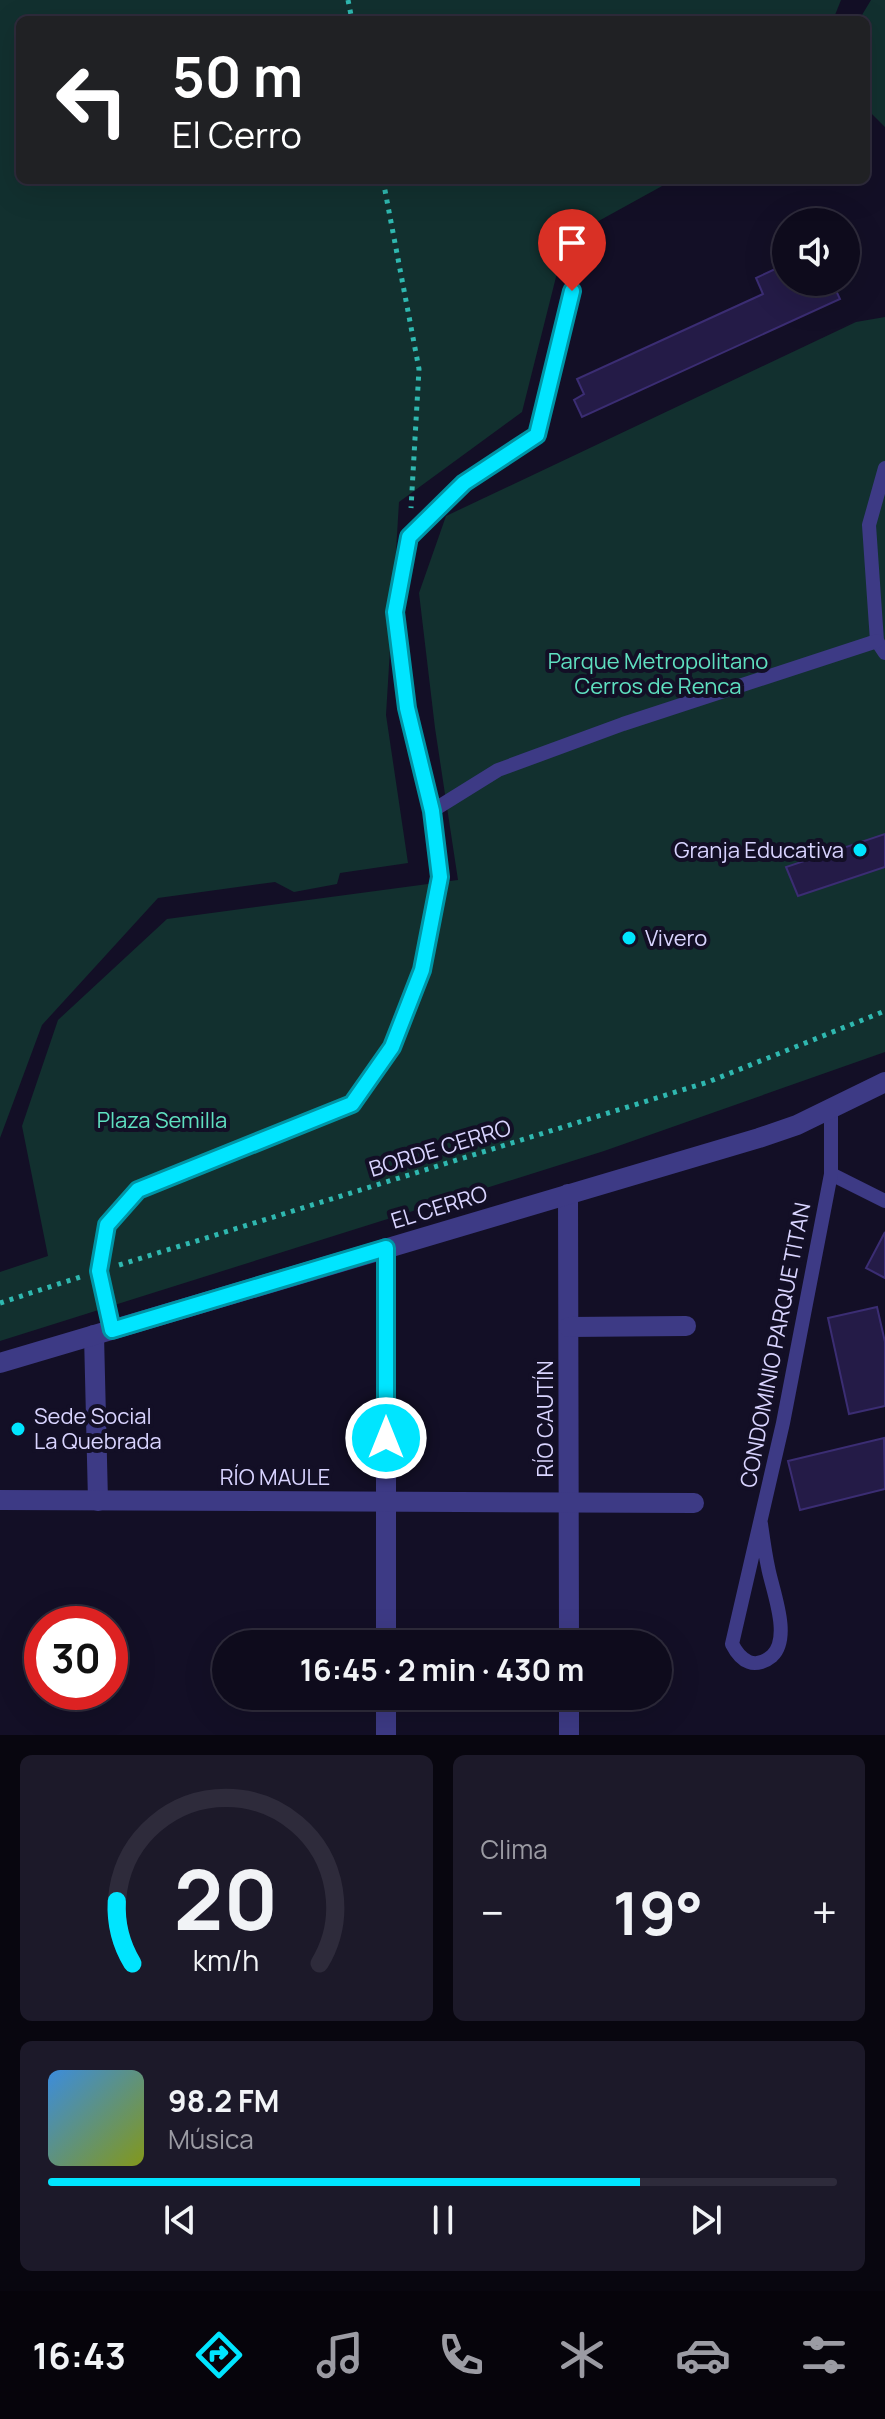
<!DOCTYPE html>
<html lang="es">
<head>
<meta charset="utf-8">
<style>
  :root { --surface:#0e0b1c; --page:#1c1929; --text:#f1f3f6; --muted:#9b9ba3; --line:#2e2b3b; --accent:#00e5ff }
  body { margin:0; font-family:Manrope,sans-serif; background:var(--page); color:var(--text); height:100vh; display:flex; flex-direction:column; font-size:30px; white-space:nowrap }
  * { box-sizing:border-box; margin:0 }
  p { font-size:26px; color:var(--muted) }
  .icon { flex:none; width:44px; height:44px; fill:none; stroke:currentColor; stroke-width:2; stroke-linecap:round; stroke-linejoin:round }
  .map { position:relative; height:1735px; overflow:hidden }
  .sheet { display:flex; flex-direction:column; gap:20px; padding:20px; background:#08060f; flex:1 }
  .sheet>* { flex:none }
  .hud { position:absolute; left:16px; top:16px; width:854px; height:168px; border-radius:12px; box-shadow:0 8px 32px #0002,0 0 0 2px var(--line); background:#202124; color:#fff; overflow:hidden }
  .fabs { position:absolute; left:772px; top:208px; display:grid; gap:16px }
  .fabs a { display:grid; place-items:center; width:88px; height:88px; border-radius:50%; background:var(--surface); box-shadow:0 8px 32px #0002,0 0 0 2px var(--line); font-size:40px }
  .speed { position:absolute; left:24px; top:1606px; display:flex; gap:16px; font-size:40px; font-weight:700; text-align:center }
  .speed>* { display:grid; place-content:center; width:104px; height:104px; border-radius:50%; background:var(--surface); box-shadow:0 8px 32px #0002,0 0 0 2px var(--line); line-height:1 }
  .speed .limit { border:12px solid #d22; background:#fff; color:#111 }
  .pin { position:absolute; display:grid; place-items:center; width:68px; height:68px; color:#fff; margin:-82px -34px; border-radius:50% 50% 50% 0; rotate:-45deg; box-shadow:0 0 8px #0007 }
  .pin .icon { rotate:45deg }
  .me { position:absolute; width:88px; margin:-44px; rotate:0deg; stroke-linejoin:round; filter:drop-shadow(0 0 6px #0008) }
  .turn { display:flex; align-items:center; gap:28px; height:168px; padding:0 24px; font-size:36px }
  .turn .icon { width:104px; height:104px; stroke-width:2.5 }
  .turn b { display:block; font-size:56px; line-height:68px }
  .big { font-size:60px; font-weight:700; line-height:1.1 }
  .sheet .card { flex:1; display:flex; flex-direction:column; justify-content:center; gap:12px; min-width:0; padding:0 28px; border-radius:12px; background:var(--page) }
  .sheet .dial { align-items:center; gap:0 }
  .dial svg { height:208px; overflow:visible; fill:none; stroke:var(--line); stroke-width:7; stroke-linecap:round; text-anchor:middle }
  .dial text { fill:var(--text); stroke:none }
  .song { display:flex; align-items:center; gap:24px }
  .cover { width:96px; height:96px; border-radius:12px; background:linear-gradient(135deg,hsl(210 70% 55%),hsl(70 70% 35%)) }
  .played { height:8px; border-radius:4px; background:linear-gradient(90deg,var(--accent) 75%,var(--line) 75%) }
  .keys { display:flex; justify-content:space-around; direction:ltr }
  .heat { display:flex; justify-content:space-between; align-items:center; font-size:44px; direction:ltr }
  .sheet .tiles { flex:1; display:grid; gap:20px; grid-template-columns:1fr 1fr }
  .card:last-child { grid-column:span 2 }
  .trip { position:absolute; left:212px; top:1630px; width:460px; height:80px; border-radius:40px; background:var(--surface); box-shadow:0 8px 32px #0002,0 0 0 2px var(--line); font-weight:700; line-height:80px; text-align:center }
  .dock { display:flex; height:128px; justify-content:space-around; align-items:center; background:#06040b; color:var(--muted) }
  .dock .icon { width:56px; height:56px }
  .dock .on { color:var(--accent) }
  .dock b { font-size:36px; color:var(--text) }
  .map>svg:first-child { display:block }
  .green { fill:#12302f }
  .building { fill:#241b47; stroke:#3b2d73; stroke-width:2 }
  .lines { fill:none; stroke-linecap:round; stroke-linejoin:round }
  .path { stroke:#2fb8b0; stroke-width:5; stroke-dasharray:4 6; stroke-linecap:butt }
  .service { stroke:#3d3a85; stroke-width:14 }
  .minor { stroke:#3d3a85; stroke-width:20 }
  .route-casing { stroke:#0095a6; stroke-width:20 }
  .route { stroke:#00e5ff; stroke-width:14 }
  .poi-dot { fill:#00e5ff; stroke:#130f26; stroke-width:3 }
  .labels { text-anchor:middle; stroke-width:8; stroke-linejoin:round; paint-order:stroke }
  .park-label { font-size:22px; fill:#5fe0c0; stroke:#130f26 }
  .poi-label { font-size:22px; fill:#d9d4ff; stroke:#130f26; text-anchor:start }
  .street-label { font-size:22px; fill:#d9d4ff; stroke:#130f26 }
</style>
</head>
<body>
<div class="map">
<svg width="885" height="1735" viewBox="0 0 885 1735">
  <rect width="100%" height="100%" fill="#130f26"/>
  <g class="green">
    <path d="M 0,0 L 841,0 L 833,20 L 20,20 L 20,180 L 673,180 L 595,223 L 558,269 L 522,412 L 399,502 L 386,715 L 408,863 L 340,873 L 337,884 L 294,892 L 275,882 L 158,898 L 42,1025 L 0,1138 Z"/>
    <path d="M 871,0 L 885,0 L 885,127 L 870,112 L 866,104 L 866,20 L 859,20 Z"/>
    <path d="M 885,317 L 885,1052 L 604,1151 L 0,1341 L 0,1272 L 48,1256 L 22,1126 L 58,1020 L 167,919 L 458,880 L 435,728 L 419,593 L 446,516 L 856,322 Z"/>
  </g>
  <g class="building">
    <path d="M 786,264 L 786,282 L 832,282 L 840,299 L 582,417 L 574,400 L 584,394 L 577,379 L 763,294 L 756,278 Z"/>
    <path d="M 885,834 L 885,867 L 798,896 L 786,867 Z"/>
    <path d="M 885,1232 L 885,1278 L 866,1268 Z"/>
    <path d="M 877,1307 L 885,1342 L 885,1406 L 849,1414 L 828,1318 Z"/>
    <path d="M 884,1438 L 885,1489 L 800,1510 L 788,1461 Z"/>
  </g>
  <g class="lines">
    <g class="path">
      <path d="M 348,0 L 352,20"/>
      <path d="M 383,180 L 419,369 L 411,508"/>
      <path d="M 119,1265 L 708,1082 L 885,1011"/>
      <path d="M 0,1303 L 83,1276"/>
    </g>
    <g class="service">
      <path d="M 885,468 L 869,525 L 877,641 L 885,653"/>
      <path d="M 432,811 L 498,770 L 623,724 L 877,641"/>
      <path d="M 831,1174 L 885,1201"/>
      <path d="M 112,1330 L 99,1271 L 107,1225 L 138,1190 L 352,1104 L 392,1047 L 422,970 L 440,877 L 432,811 L 407,708 L 395,612 L 409,537 L 464,483 L 537,435 L 572,291"/>
      <path d="M 761,1524 C 763,1538 765,1553 768,1567 C 772,1590 792,1637 772,1656 C 766,1661 757,1665 749,1662 C 741,1659 736,1652 732,1644 L 783,1423 L 831,1174 L 831,1106"/>
    </g>
    <g class="minor">
      <path d="M 568,1194 L 569,1644"/>
      <path d="M 386,1248 L 386,1644"/>
      <path d="M 569,1327 L 686,1326"/>
      <path d="M 94,1335 L 98,1501"/>
      <path d="M 0,1363 L 759,1138 L 797,1125 L 885,1082"/>
      <path d="M 0,1500 L 694,1503"/>
      <path d="M 569,1696 L 569,1735"/>
      <path d="M 386,1735 L 386,1696"/>
    </g>
  </g>
  <g class="lines">
    <g class="route-casing">
      <path id="route" d="M 386,1438 L 386,1248 L 112,1330 L 99,1271 L 107,1225 L 138,1190 L 352,1104 L 392,1047 L 422,970 L 440,877 L 432,811 L 407,708 L 395,612 L 409,537 L 464,483 L 537,435 L 572,291"/>
    </g>
    <use href="#route" class="route"/>
  </g>
  <g class="poi-dot">
    <circle cx="860" cy="850" r="8"/>
    <circle cx="629" cy="938" r="8"/>
    <circle cx="18" cy="1429" r="8"/>
  </g>
  <g class="labels">
    <g class="park-label">
      <text x="658" y="669">Parque Metropolitano<tspan x="658" dy="25">Cerros de Renca</tspan></text>
      <text x="162" y="1128">Plaza Semilla</text>
    </g>
    <g class="poi-label">
      <text x="844" y="858" text-anchor="end">Granja Educativa</text>
      <text x="645" y="946">Vivero</text>
      <text x="34" y="1424">Sede Social<tspan x="34" dy="25">La Quebrada</tspan></text>
    </g>
    <g class="street-label">
      <text transform="translate(440 1148) rotate(-17)" y="8">BORDE CERRO</text>
      <text transform="translate(439 1207) rotate(-17)" y="8">EL CERRO</text>
      <text transform="translate(775 1345) rotate(-79)" y="8">CONDOMINIO PARQUE TITAN</text>
      <text transform="translate(545 1419) rotate(-90)" y="8">RÍO CAUTÍN</text>
      <text x="275" y="1485">RÍO MAULE</text>
    </g>
  </g>
</svg>
<div class="fabs">
<a><svg class="icon" aria-label="sound" viewBox="0 0 24 24"><path d="M4 9h4l5-4v14l-5-4H4zM17 9q2 3 0 6"/></svg></a>
</div>
<div class="speed"><div class="limit">30</div></div>
<div class="pin" style="left:572px;top:291px;background:#d93025"><svg class="icon" aria-label="arrive" viewBox="0 0 24 24"><path d="M6 21V4h12l-3 4 3 4H6"/></svg></div>
<svg class="me" style="left:386px;top:1438px" viewBox="-20 -20 40 40"><circle r="17" fill="#00e5ff" stroke="#fff" stroke-width="3"/><path d="M0-11L8 9 0 5-8 9z" fill="#fff"/></svg>
<div class="trip">16:45 · 2 min · 430 m</div>
<div class="hud">
<div class="turn"><svg class="icon" aria-label="left" viewBox="0 0 24 24"><path d="M17 20v-9H6M10 6l-5 5 5 5"/></svg><div><b>50 m</b>El Cerro</div></div>
</div>
</div>
<section class="sheet">
<div class="tiles">
<div class="card dial"><svg viewBox="0 0 100 80">
<path d="M14 69A42 42 0 1 1 86 69"/>
<path d="M14 69A42 42 0 0 1 8 45" stroke="#00e5ff"/>
<text x="50" y="56" font-size="32" font-weight="700">20</text>
<text x="50" y="72" font-size="11">km/h</text>
</svg></div>
<div class="card"><p>Clima</p>
<div class="heat"><a>−</a><b class="big">19°</b><a>+</a></div>
</div>
<div class="card">
<div class="song"><i class="cover"></i><div><b>98.2 FM</b><p>Música</p></div></div>
<div class="played"></div>
<div class="keys"><svg class="icon" aria-label="previous" viewBox="0 0 24 24"><path d="M18 5L8 12l10 7zM5 5v14"/></svg><svg class="icon" aria-label="pause" viewBox="0 0 24 24"><path d="M8 5v14M16 5v14"/></svg><svg class="icon" aria-label="next" viewBox="0 0 24 24"><path d="M6 5l10 7-10 7zM19 5v14"/></svg></div>
</div>
</div>
</section>
<nav class="dock">
<b>16:43</b>
<svg class="icon on" aria-label="directions" viewBox="0 0 24 24"><path d="M12 3l9 9-9 9-9-9zM9 14v-3h6M13 9l2 2-2 2"/></svg>
<svg class="icon" aria-label="music" viewBox="0 0 24 24"><path d="M9 18V5l10-2v13"/><circle cx="6" cy="18" r="3"/><circle cx="16" cy="16" r="3"/></svg>
<svg class="icon" aria-label="phone" viewBox="0 0 24 24"><path d="M5 4h4l2 5-3 2q2 4 5 5l2-3 5 2v4C11 20 4 13 5 4z"/></svg>
<svg class="icon" aria-label="climate" viewBox="0 0 24 24"><path d="M12 3v18M4 7l16 10M4 17L20 7"/></svg>
<svg class="icon" aria-label="car" viewBox="0 0 24 24"><path d="M5 17H2v-5l4-1 3-4h7l3 4 3 1v5h-3M9 17h6M6 11h13"/><circle cx="7" cy="17" r="2"/><circle cx="17" cy="17" r="2"/></svg>
<svg class="icon" aria-label="filters" viewBox="0 0 24 24"><path d="M4 7h16M4 17h16"/><circle cx="9" cy="7" r="2"/><circle cx="15" cy="17" r="2"/></svg>
</nav>
</body>
</html>
